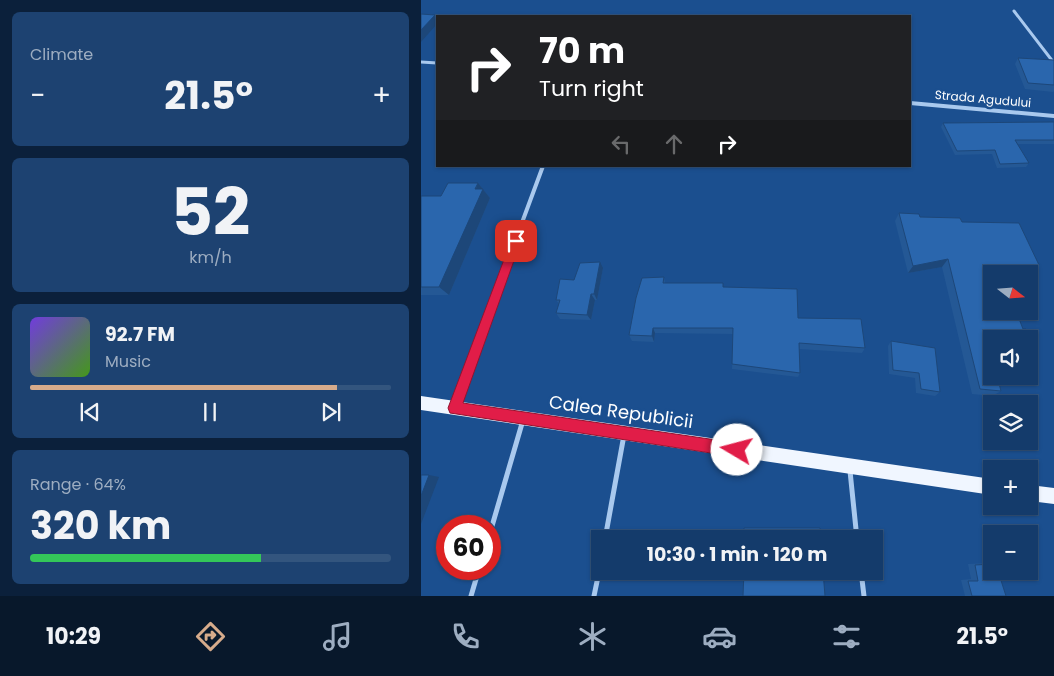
<!DOCTYPE html>
<html lang="en">
<head>
<meta charset="utf-8">
<style>
  :root { --surface:#143b6b; --page:#1d4271; --text:#f1f3f6; --muted:#9dadc1; --line:#33557e; --accent:#d6ab8b }
  body { margin:0; font-family:Poppins,sans-serif; background:var(--page); color:var(--text); height:100vh; display:flex; flex-direction:column; font-size:19px; white-space:nowrap }
  * { box-sizing:border-box; margin:0 }
  p { font-size:16px; color:var(--muted) }
  .icon { flex:none; width:28px; height:28px; fill:none; stroke:currentColor; stroke-width:2; stroke-linecap:round; stroke-linejoin:round }
  .map { position:relative; flex:1; overflow:hidden }
  .details { display:flex; flex-direction:column; gap:12px; padding:12px; background:#0b203b; width:421px }
  .details>* { flex:none }
  .hud { position:absolute; left:15px; top:15px; width:475px; height:152px; border-radius:0px; box-shadow:0 1px 4px #0004,0 0 0 1px var(--line); background:#202124; color:#fff; overflow:hidden }
  .needle { width:32px; rotate:107deg }
  .controls { position:absolute; left:562px; top:265px; display:grid; gap:10px }
  .controls a { display:grid; place-items:center; width:55px; height:55px; border-radius:0px; background:var(--surface); box-shadow:0 1px 4px #0004,0 0 0 1px var(--line); font-size:25px }
  .speed { position:absolute; left:15px; top:515px; display:flex; gap:10px; font-size:25px; font-weight:700; text-align:center }
  .speed>* { display:grid; place-content:center; width:65px; height:65px; border-radius:50%; background:var(--surface); box-shadow:0 1px 4px #0004,0 0 0 1px var(--line); line-height:1 }
  .speed .limit { border:8px solid #d22; background:#fff; color:#111 }
  .pin { position:absolute; display:grid; place-items:center; width:42px; height:42px; color:#fff; margin:-21px; border-radius:10px; box-shadow:0 2px 8px #0006 }
  .me { position:absolute; width:55px; margin:-28px; rotate:278deg; stroke-linejoin:round; filter:drop-shadow(0 0 4px #0008) }
  .turn { display:flex; align-items:center; gap:18px; height:105px; padding:0 20px; font-size:22px }
  .turn .icon { width:65px; height:65px; stroke-width:2.5 }
  .turn b { display:block; font-size:35px; line-height:42px }
  .lanes { display:flex; align-items:center; height:48px; padding:0 20px; background:#0003; justify-content:center; gap:25px; direction:ltr }
  .lanes .off { opacity:.35 }
  .big { font-size:38px; font-weight:700; line-height:1.1 }
  .details .tile { flex:1; display:flex; flex-direction:column; justify-content:center; gap:8px; min-width:0; padding:0 18px; border-radius:8px; background:var(--page) }
  .details .dial { align-items:center; gap:0 }
  .dial b { font-size:65px; line-height:1 }
  .song { display:flex; align-items:center; gap:15px }
  .cover { width:60px; height:60px; border-radius:8px; background:linear-gradient(135deg,hsl(260 70% 55%),hsl(100 70% 35%)) }
  .played { height:5px; border-radius:2px; background:linear-gradient(90deg,var(--accent) 85%,var(--line) 85%) }
  .keys { display:flex; justify-content:space-around; direction:ltr }
  .heat { display:flex; justify-content:space-between; align-items:center; font-size:28px; direction:ltr }
  .charge { height:8px; border-radius:4px; background:linear-gradient(90deg,#34c759 64%,var(--line) 0) }
  .trip { position:absolute; left:170px; top:530px; width:292px; height:50px; border-radius:0px; background:var(--surface); box-shadow:0 1px 4px #0004,0 0 0 1px var(--line); font-weight:700; line-height:50px; text-align:center }
  .dock { display:flex; height:80px; justify-content:space-around; align-items:center; background:#08182b; color:var(--muted) }
  .dock .icon { width:35px; height:35px }
  .dock .active { color:var(--accent) }
  .dock b { font-size:22px; color:var(--text) }
  main { display:flex; flex:1; min-height:0 }
  .map>svg:first-child { display:block }
  .lines { fill:none; stroke-linecap:round; stroke-linejoin:round }
  .lane { stroke:#a9c9ee; stroke-width:5 }
  .street-far3 { stroke:#a9c9ee; stroke-width:3 }
  .street-far2 { stroke:#a9c9ee; stroke-width:4 }
  .street-far1 { stroke:#a9c9ee; stroke-width:5 }
  .street { stroke:#a9c9ee; stroke-width:6 }
  .primary { fill:#f0f6ff; fill-rule:evenodd }
  .wall { fill:#245895 }
  .shaded-wall { fill:#1d4779 }
  .building { fill:#2a66ad; stroke:#1d4779 }
  .route { fill:#e11d48; stroke:#92132f }
  .labels { text-anchor:middle; stroke-width:5; stroke-linejoin:round; paint-order:stroke }
  .far-street-label { font-size:12px; fill:#fff; stroke:#1b4f8f }
  .near-street-label { font-size:18px; fill:#fff; stroke:#1b4f8f }
</style>
</head>
<body>
<main>
<section class="details">
<div class="tile"><p>Climate</p>
<div class="heat"><a>−</a><b class="big">21.5°</b><a>+</a></div>
</div>
<div class="tile dial"><b>52</b><p>km/h</p></div>
<div class="tile">
<div class="song"><i class="cover"></i><div><b>92.7 FM</b><p>Music</p></div></div>
<div class="played"></div>
<div class="keys"><svg class="icon" aria-label="previous" viewBox="0 0 24 24"><path d="M18 5L8 12l10 7zM5 5v14"/></svg><svg class="icon" aria-label="pause" viewBox="0 0 24 24"><path d="M8 5v14M16 5v14"/></svg><svg class="icon" aria-label="next" viewBox="0 0 24 24"><path d="M6 5l10 7-10 7zM19 5v14"/></svg></div>
</div>
<div class="tile"><p>Range · 64%</p><b class="big">320 km</b><div class="charge"></div></div>
</section>
<div class="map">
<svg width="633" height="596" viewBox="0 0 633 596">
  <rect width="100%" height="100%" fill="#1b4f8f"/>
  <g class="lines">
    <g class="lane">
      <path d="M 429,471 L 436,539"/>
      <path d="M 69,533 L 102,420"/>
      <path d="M 184,539 L 203,435"/>
      <path d="M 440,571 L 443,596"/>
      <path d="M 50,596 L 58,569"/>
      <path d="M 173,596 L 179,567"/>
    </g>
    <g class="street-far3">
      <path d="M 593,11 L 633,63"/>
      <path d="M 0,62 L 16,63"/>
    </g>
    <g class="street-far2">
      <path d="M 489,103 L 633,116"/>
      <path d="M 99,228 L 122,166"/>
    </g>
    <path class="street-far1" d="M 40,390 L 100,227"/>
    <path class="street" d="M 33,408 L 40,389"/>
    <g class="primary">
      <path d="M 0,396 L 571,479 L 571,495 L 0,410 Z"/>
      <path d="M 609,485 L 633,488 L 633,504 L 609,501 Z"/>
    </g>
  </g>
  <g class="wall">
    <path d="M 597,58 L 633,60 L 633,91 L 632,92 L 604,89 L 594,64 Z"/>
    <path d="M 633,122 L 633,144 L 597,144 L 608,163 L 605,167 L 576,168 L 571,154 L 534,155 L 520,127 L 522,123 Z"/>
    <path d="M 57,183 L 69,198 L 28,295 L 0,295 L 0,196 L 20,196 Z"/>
    <path d="M 478,213 L 498,214 L 499,217 L 539,218 L 541,222 L 598,223 L 618,265 L 609,273 L 571,274 L 571,311 L 595,311 L 602,329 L 605,329 L 615,353 L 609,357 L 609,339 L 571,339 L 571,376 L 576,376 L 580,391 L 571,396 L 551,394 L 521,267 L 487,273 L 474,221 Z"/>
    <path d="M 182,268 L 176,300 L 174,300 L 170,320 L 139,319 L 135,313 L 138,304 L 135,300 Z"/>
    <path d="M 243,277 L 244,283 L 303,287 L 377,318 L 444,348 L 441,353 L 378,349 L 379,373 L 377,377 L 311,369 L 312,334 L 234,333 L 233,342 L 211,341 L 208,335 Z"/>
    <path d="M 470,341 L 519,392 L 514,396 L 495,393 L 494,378 L 468,374 L 467,346 Z"/>
    <path d="M 568,563 L 571,564 L 571,571 L 585,596 L 544,596 L 540,580 L 550,579 L 547,564 Z"/>
  </g>
  <g class="shaded-wall">
    <path d="M 14,15 L 16,18 L 16,24 L 0,42 L 0,30 Z"/>
    <path d="M 57,183 L 69,198 L 28,295 L 18,287 Z"/>
    <path d="M 527,259 L 521,267 L 487,273 L 492,266 Z"/>
    <path d="M 179,262 L 182,268 L 176,300 L 173,294 Z"/>
    <path d="M 170,294 L 174,300 L 170,320 L 166,315 Z"/>
    <path d="M 232,328 L 234,333 L 233,342 L 231,336 Z"/>
    <path d="M 8,475 L 18,477 L 0,524 L 0,496 Z"/>
  </g>
  <g class="building">
    <path d="M 0,14 L 14,15 L 0,30 Z"/>
    <path d="M 597,58 L 633,60 L 633,85 L 607,83 Z"/>
    <path d="M 633,122 L 633,140 L 594,140 L 608,163 L 579,164 L 574,150 L 536,151 L 522,123 Z"/>
    <path d="M 27,183 L 57,183 L 54,189 L 62,189 L 18,287 L 0,287 L 0,196 L 20,196 Z"/>
    <path d="M 478,213 L 498,214 L 499,217 L 539,218 L 541,222 L 598,223 L 618,265 L 576,265 L 580,274 L 571,274 L 571,311 L 595,311 L 602,329 L 605,329 L 615,353 L 609,353 L 609,339 L 571,339 L 571,352 L 570,352 L 571,359 L 571,376 L 576,376 L 580,391 L 559,389 L 527,259 L 492,266 Z"/>
    <path d="M 179,262 L 173,294 L 170,294 L 166,315 L 135,313 L 139,300 L 135,300 L 139,279 L 153,280 L 159,263 Z"/>
    <path d="M 243,277 L 242,283 L 302,283 L 302,287 L 376,289 L 377,318 L 440,319 L 444,348 L 378,343 L 379,373 L 311,364 L 312,328 L 232,328 L 231,336 L 208,335 L 215,298 L 221,278 Z"/>
    <path d="M 470,341 L 514,348 L 519,392 L 500,389 L 498,373 L 472,370 Z"/>
    <path d="M 0,475 L 8,475 L 0,496 Z"/>
    <path d="M 323,528 L 399,528 L 400,539 L 323,539 Z"/>
    <path d="M 571,564 L 571,571 L 577,571 L 585,596 L 551,596 L 547,581 L 557,581 L 554,565 Z"/>
    <path d="M 323,571 L 402,571 L 404,596 L 322,596 Z"/>
  </g>
  <path class="route" d="M 95,237 L 100,241 L 42,403 L 316,443 L 321,445 L 323,450 L 321,455 L 316,457 L 29,413 L 27,408 L 90,241 Z"/>
  <g class="labels">
    <g class="far-street-label">
      <text transform="translate(562 99) rotate(5)" y="4">Strada Agudului</text>
    </g>
    <g class="near-street-label">
      <text transform="translate(200 412) rotate(8)" y="6">Calea Republicii</text>
    </g>
  </g>
</svg>
<div class="controls">
<a><svg class="needle" viewBox="-14 -14 28 28"><path d="M0-13l5 13h-10z" fill="#e53935"/><path d="M0 13l5-13h-10z" fill="#9dadc1"/></svg></a>
<a><svg class="icon" aria-label="sound" viewBox="0 0 24 24"><path d="M4 9h4l5-4v14l-5-4H4zM17 9q2 3 0 6"/></svg></a>
<a><svg class="icon" aria-label="layers" viewBox="0 0 24 24"><path d="M12 4l9 5-9 5-9-5zM3 14l9 5 9-5"/></svg></a>
<a>+</a>
<a>−</a>
</div>
<div class="speed"><div class="limit">60</div></div>
<div class="pin" style="left:95px;top:241px;background:#d93025"><svg class="icon" aria-label="arrive" viewBox="0 0 24 24"><path d="M6 21V4h12l-3 4 3 4H6"/></svg></div>
<svg class="me" style="left:316px;top:450px" viewBox="-20 -20 40 40"><circle r="19" fill="#fff"/><path d="M0-13L10 11 0 6-10 11z" fill="#e11d48"/></svg>
<div class="trip">10:30 · 1 min · 120 m</div>
<div class="hud">
<div class="turn"><svg class="icon" aria-label="right" viewBox="0 0 24 24"><path d="M7 20v-9h11M14 6l5 5-5 5"/></svg><div><b>70 m</b>Turn right</div></div>
<div class="lanes"><svg class="icon off" aria-label="left" viewBox="0 0 24 24"><path d="M17 20v-9H6M10 6l-5 5 5 5"/></svg><svg class="icon off" aria-label="ahead" viewBox="0 0 24 24"><path d="M12 20V5M6 11l6-6 6 6"/></svg><svg class="icon" aria-label="right" viewBox="0 0 24 24"><path d="M7 20v-9h11M14 6l5 5-5 5"/></svg></div>
</div>
</div>
</main>
<nav class="dock">
<b>10:29</b>
<svg class="icon active" aria-label="directions" viewBox="0 0 24 24"><path d="M12 3l9 9-9 9-9-9zM9 14v-3h6M13 9l2 2-2 2"/></svg>
<svg class="icon" aria-label="music" viewBox="0 0 24 24"><path d="M9 18V5l10-2v13"/><circle cx="6" cy="18" r="3"/><circle cx="16" cy="16" r="3"/></svg>
<svg class="icon" aria-label="phone" viewBox="0 0 24 24"><path d="M5 4h4l2 5-3 2q2 4 5 5l2-3 5 2v4C11 20 4 13 5 4z"/></svg>
<svg class="icon" aria-label="climate" viewBox="0 0 24 24"><path d="M12 3v18M4 7l16 10M4 17L20 7"/></svg>
<svg class="icon" aria-label="car" viewBox="0 0 24 24"><path d="M5 17H2v-5l4-1 3-4h7l3 4 3 1v5h-3M9 17h6M6 11h13"/><circle cx="7" cy="17" r="2"/><circle cx="17" cy="17" r="2"/></svg>
<svg class="icon" aria-label="filters" viewBox="0 0 24 24"><path d="M4 7h16M4 17h16"/><circle cx="9" cy="7" r="2"/><circle cx="15" cy="17" r="2"/></svg>
<b>21.5°</b>
</nav>
</body>
</html>
